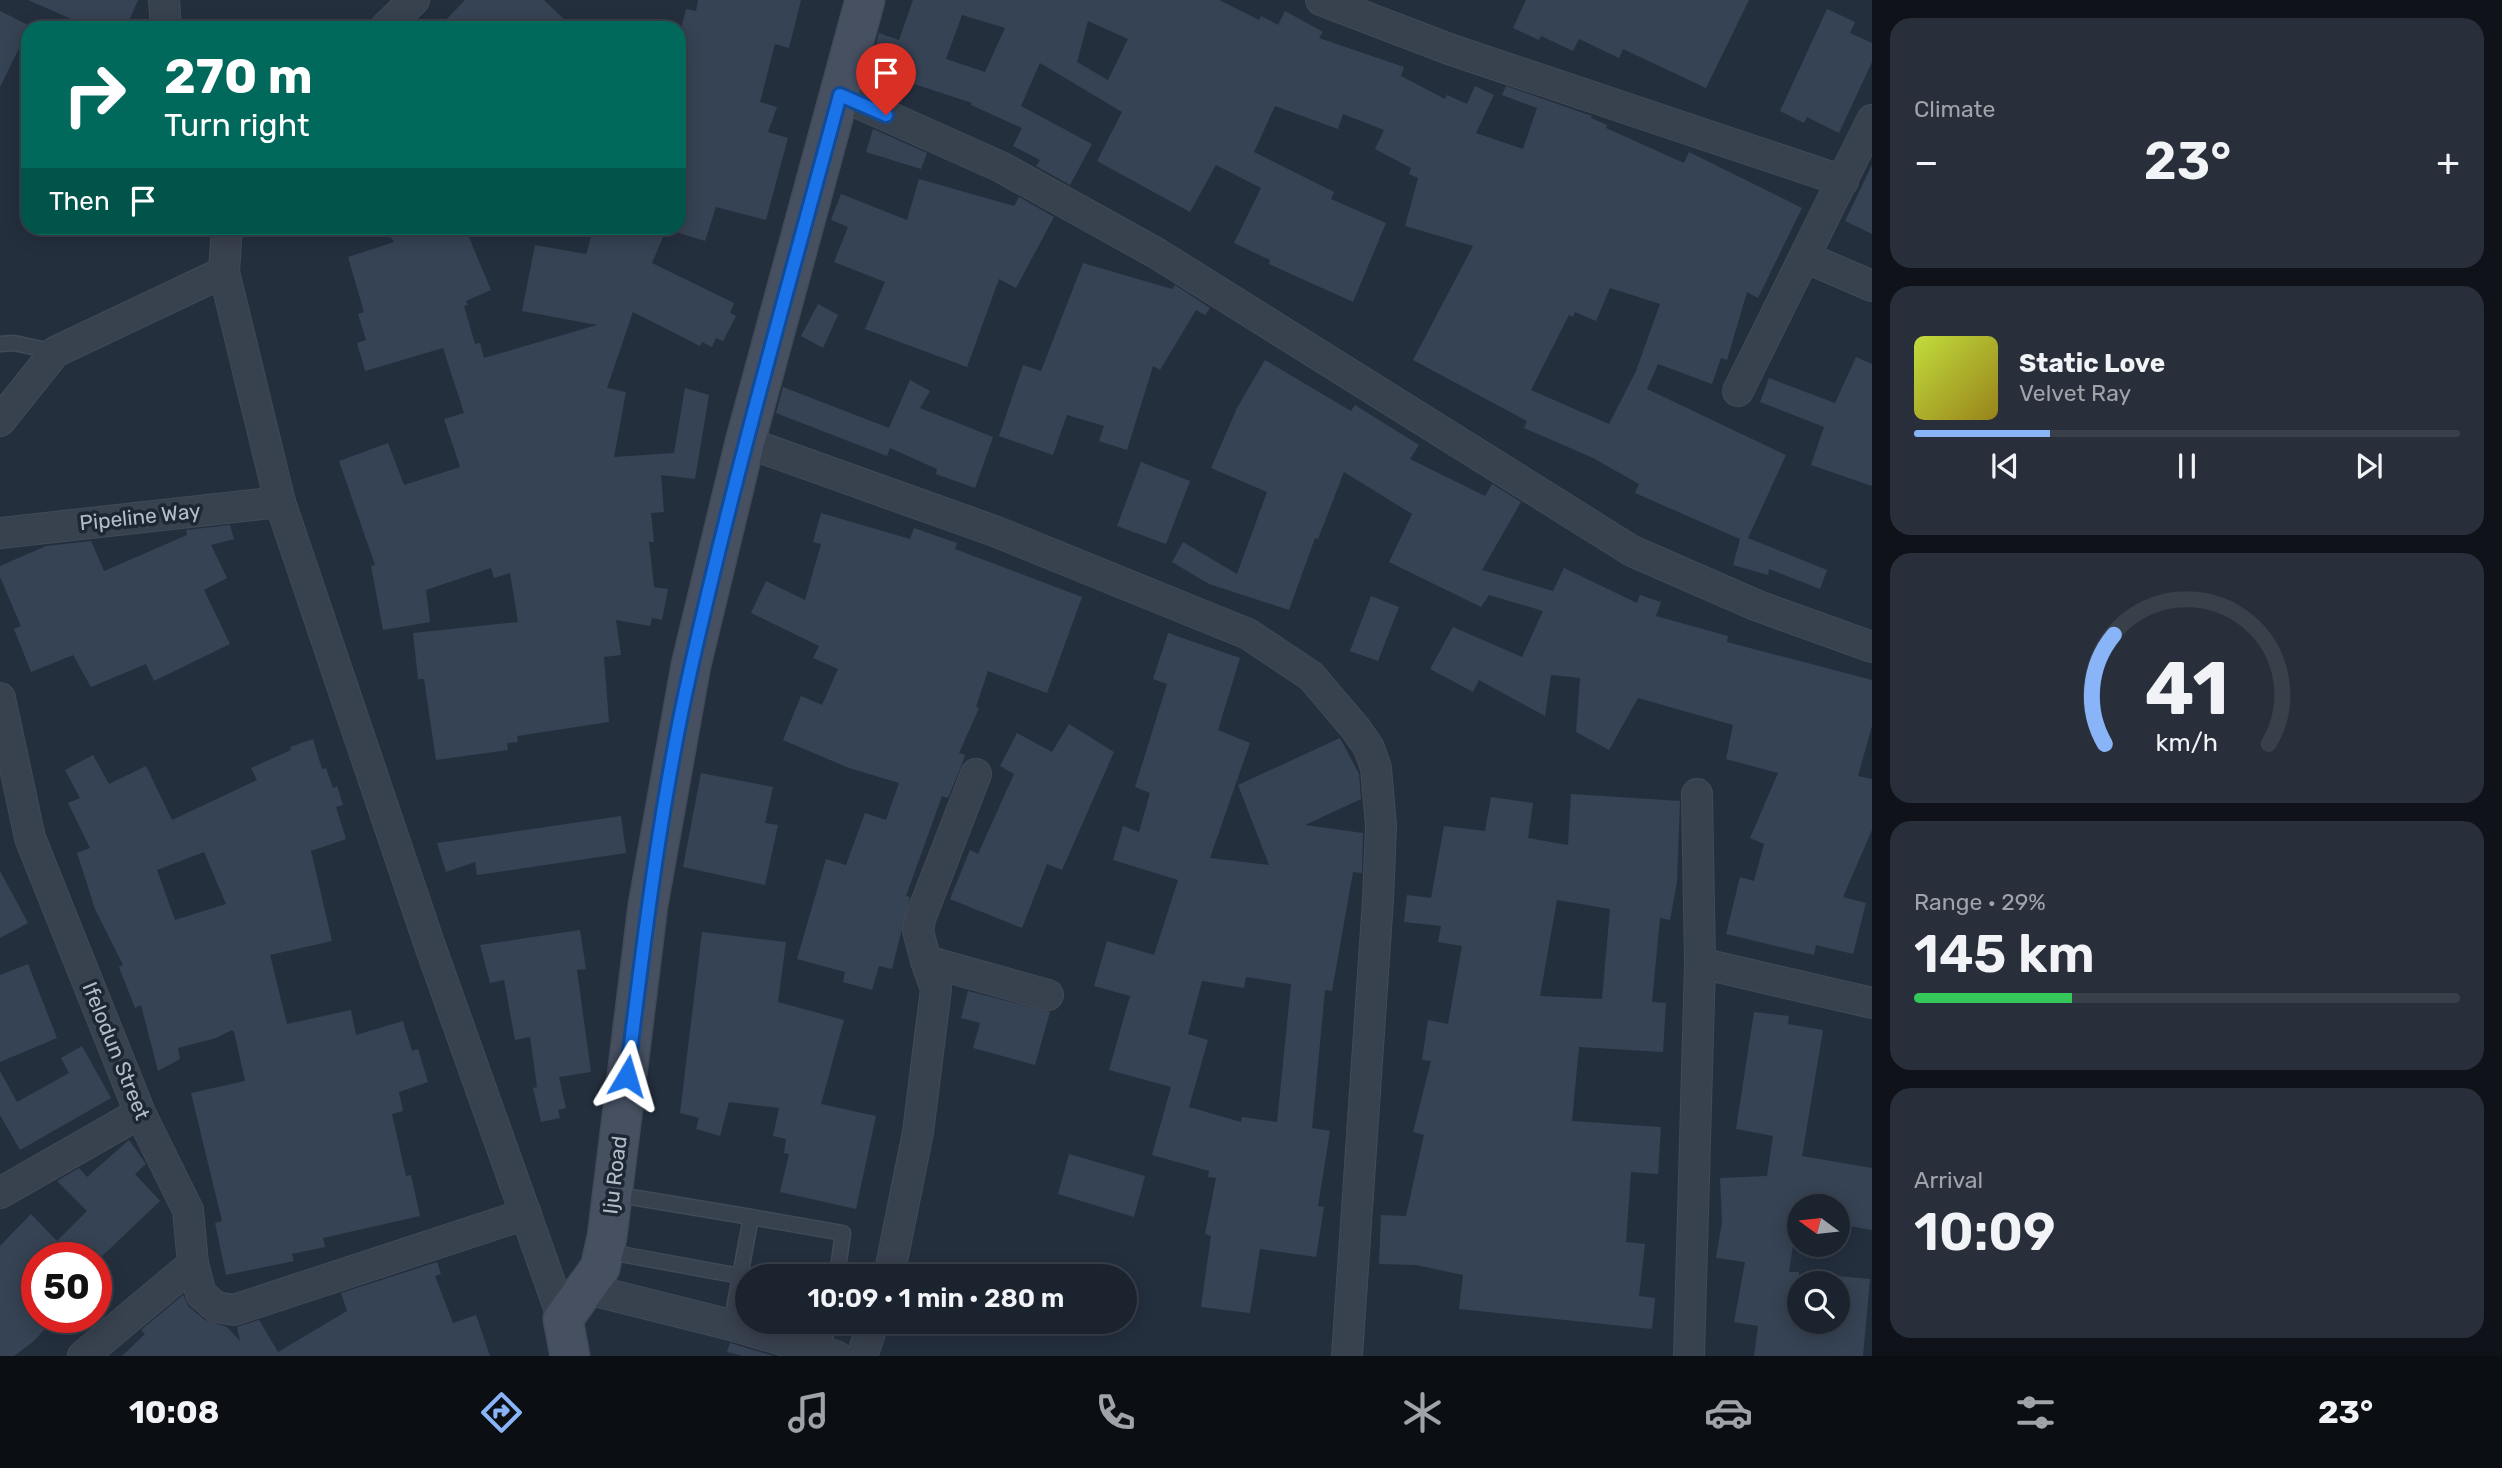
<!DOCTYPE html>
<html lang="en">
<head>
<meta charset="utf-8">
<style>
  :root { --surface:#1b232e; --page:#282f3a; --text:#f1f3f6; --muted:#a0a4aa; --line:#39404a; --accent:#8ab4f8 }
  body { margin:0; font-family:Rubik,sans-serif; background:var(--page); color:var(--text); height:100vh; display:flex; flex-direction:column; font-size:26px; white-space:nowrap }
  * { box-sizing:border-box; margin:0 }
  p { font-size:23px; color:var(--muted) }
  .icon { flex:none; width:38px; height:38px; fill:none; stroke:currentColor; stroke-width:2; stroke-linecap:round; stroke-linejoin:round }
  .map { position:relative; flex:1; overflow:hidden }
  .panel { display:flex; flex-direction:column; gap:18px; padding:18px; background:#0f1319; width:630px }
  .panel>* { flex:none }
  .hud { position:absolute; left:21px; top:21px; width:665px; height:214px; border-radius:21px; box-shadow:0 4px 18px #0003,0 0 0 2px var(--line); background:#00695c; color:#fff; overflow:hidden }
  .needle { width:46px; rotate:285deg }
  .fabs { position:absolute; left:1787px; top:1194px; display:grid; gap:14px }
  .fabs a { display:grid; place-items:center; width:63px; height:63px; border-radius:50%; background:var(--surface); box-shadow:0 4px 18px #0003,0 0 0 2px var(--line); font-size:35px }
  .speed { position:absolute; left:21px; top:1242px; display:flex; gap:14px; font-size:35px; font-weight:700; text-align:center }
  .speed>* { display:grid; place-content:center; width:91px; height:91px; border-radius:50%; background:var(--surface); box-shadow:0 4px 18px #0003,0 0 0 2px var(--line); line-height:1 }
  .speed .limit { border:10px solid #d22; background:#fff; color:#111 }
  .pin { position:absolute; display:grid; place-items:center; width:60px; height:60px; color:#fff; margin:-72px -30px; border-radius:50% 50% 50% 0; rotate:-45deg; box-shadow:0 0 7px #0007 }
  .pin .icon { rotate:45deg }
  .me { position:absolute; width:77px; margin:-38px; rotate:7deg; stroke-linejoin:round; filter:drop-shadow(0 0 5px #0008) }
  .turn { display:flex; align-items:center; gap:24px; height:147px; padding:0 28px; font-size:32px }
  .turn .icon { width:91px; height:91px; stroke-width:2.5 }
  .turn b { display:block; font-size:49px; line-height:60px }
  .then { display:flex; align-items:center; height:66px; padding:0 28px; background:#0003; gap:14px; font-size:26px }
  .big { font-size:52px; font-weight:600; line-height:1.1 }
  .panel .tile { flex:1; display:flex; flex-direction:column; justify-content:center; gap:10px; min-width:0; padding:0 24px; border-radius:21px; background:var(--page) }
  .panel .dial { align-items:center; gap:0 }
  .dial svg { height:182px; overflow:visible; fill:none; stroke:var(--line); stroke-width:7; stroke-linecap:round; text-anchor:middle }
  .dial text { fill:var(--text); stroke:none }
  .song { display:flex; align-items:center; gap:21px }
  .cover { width:84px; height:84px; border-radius:10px; background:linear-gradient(135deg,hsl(70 70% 55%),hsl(50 70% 35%)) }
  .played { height:7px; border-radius:4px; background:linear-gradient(90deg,var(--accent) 25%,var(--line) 25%) }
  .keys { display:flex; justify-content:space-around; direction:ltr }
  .heat { display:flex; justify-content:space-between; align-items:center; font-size:38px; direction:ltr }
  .charge { height:10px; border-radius:5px; background:linear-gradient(90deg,#34c759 29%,var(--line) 0) }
  .trip { position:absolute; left:735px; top:1264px; width:402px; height:70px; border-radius:35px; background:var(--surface); box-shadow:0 4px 18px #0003,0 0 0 2px var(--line); font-weight:600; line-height:70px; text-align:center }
  .menu { display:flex; height:112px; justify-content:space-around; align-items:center; background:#0b0e12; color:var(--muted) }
  .menu .icon { width:49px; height:49px }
  .menu .active { color:var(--accent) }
  .menu b { font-size:32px; color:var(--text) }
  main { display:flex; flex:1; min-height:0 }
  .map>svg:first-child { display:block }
  .building { fill:#364354; fill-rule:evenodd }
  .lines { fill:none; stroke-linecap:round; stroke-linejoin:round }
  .lane-casing { stroke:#414a57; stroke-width:17 }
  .street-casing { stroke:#414a57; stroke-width:32 }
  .secondary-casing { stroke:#414a57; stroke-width:41 }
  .lane { stroke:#38414e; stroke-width:14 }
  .street { stroke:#38414e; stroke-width:30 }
  .secondary { stroke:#465061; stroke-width:38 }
  .route-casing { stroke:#114b97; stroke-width:18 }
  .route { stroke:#1a73e8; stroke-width:12 }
  .labels { text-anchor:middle; stroke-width:7; stroke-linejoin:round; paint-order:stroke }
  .street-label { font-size:21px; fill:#b4bcc9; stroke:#1d2633 }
</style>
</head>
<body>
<main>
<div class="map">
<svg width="1872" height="1356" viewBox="0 0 1872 1356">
  <rect width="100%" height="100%" fill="#242f3e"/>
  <g class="building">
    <path d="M 28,0 L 138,0 L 126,28 L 92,28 Z"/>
    <path d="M 465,0 L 544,0 L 573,28 L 438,28 Z"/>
    <path d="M 698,0 L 801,0 L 789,48 L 775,44 L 760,102 L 777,107 L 768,132 L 788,138 L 766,220 L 716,207 L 705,241 L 679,233 L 679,37 L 686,9 L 696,11 Z"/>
    <path d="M 913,0 L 1219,0 L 1259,20 L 1261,16 L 1278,25 L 1285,11 L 1323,32 L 1319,38 L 1404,67 L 1401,76 L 1445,99 L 1447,95 L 1467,104 L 1475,86 L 1494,95 L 1476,133 L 1523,149 L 1537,108 L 1502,95 L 1506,86 L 1592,116 L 1591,118 L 1607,125 L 1606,128 L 1684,163 L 1689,152 L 1802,208 L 1758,298 L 1747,292 L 1727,360 L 1721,358 L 1712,384 L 1658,364 L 1647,389 L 1786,455 L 1748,538 L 1827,570 L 1820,589 L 1769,569 L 1768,575 L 1733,565 L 1740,539 L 1635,493 L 1639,484 L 1593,458 L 1524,428 L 1527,421 L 1413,360 L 1473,246 L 1405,226 L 1418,178 L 1409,174 L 1411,168 L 1375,149 L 1384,130 L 1343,114 L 1338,129 L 1275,106 L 1254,152 L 1334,192 L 1331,199 L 1386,223 L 1353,302 L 1269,264 L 1270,260 L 1234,243 L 1261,188 L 1216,165 L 1190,212 L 1097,161 L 1122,112 L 1040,63 L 1021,106 L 1092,144 L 1070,185 L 1036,166 L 1040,160 L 1013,146 L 1022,128 L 971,105 L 972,103 L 908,82 L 910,78 L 870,65 L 879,33 L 899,40 ZM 962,15 L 1005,28 L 985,72 L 946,59 ZM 1088,21 L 1128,39 L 1108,80 L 1077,62 ZM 1610,288 L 1660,304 L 1636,371 L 1609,424 L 1531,390 L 1569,315 L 1573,317 L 1575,312 L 1596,321 Z"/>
    <path d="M 1526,0 L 1749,0 L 1706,88 L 1623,49 L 1619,58 L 1579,39 L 1573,51 L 1541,36 L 1539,40 L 1513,28 Z"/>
    <path d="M 1827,9 L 1855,22 L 1850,33 L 1872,43 L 1872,62 L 1839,133 L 1807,117 L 1804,123 L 1780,111 Z"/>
    <path d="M 0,11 L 30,26 L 0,87 Z"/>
    <path d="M 873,129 L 927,153 L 921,169 L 866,152 Z"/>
    <path d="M 1872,165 L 1872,234 L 1845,221 Z"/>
    <path d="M 919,179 L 1014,206 L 1019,197 L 1054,217 L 1016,288 L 999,279 L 967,367 L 865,329 L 885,282 L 834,262 L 848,227 L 831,220 L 841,194 L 907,220 Z"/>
    <path d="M 384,228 L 465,228 L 491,290 L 466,301 L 468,305 L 464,306 L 475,344 L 480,343 L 484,358 L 597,325 L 522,311 L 535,245 L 586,254 L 594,228 L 667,228 L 652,263 L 734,303 L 730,313 L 736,316 L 723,341 L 716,338 L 712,347 L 702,342 L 700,346 L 633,312 L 607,388 L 626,392 L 614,457 L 674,453 L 685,388 L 709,395 L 695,479 L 661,475 L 664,512 L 651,513 L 654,542 L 649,542 L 654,587 L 668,589 L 662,620 L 652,618 L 650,626 L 616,620 L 621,655 L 604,657 L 609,722 L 517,736 L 518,742 L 507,743 L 508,750 L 436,760 L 424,679 L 418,679 L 413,633 L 518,622 L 510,573 L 494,578 L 491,568 L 426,590 L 430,622 L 383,630 L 371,566 L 375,565 L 339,461 L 388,443 L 404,485 L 460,467 L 444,419 L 464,413 L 443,348 L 365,371 L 357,343 L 366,340 L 358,314 L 364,312 L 348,257 L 394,242 Z"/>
    <path d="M 1083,263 L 1172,289 L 1175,285 L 1210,308 L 1205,315 L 1196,310 L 1160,370 L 1153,366 L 1127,450 L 1099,441 L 1104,426 L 1067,415 L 1053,455 L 999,436 L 1023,365 L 1041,371 Z"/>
    <path d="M 818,304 L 838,315 L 823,348 L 801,336 Z"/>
    <path d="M 1856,357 L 1872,364 L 1872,486 L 1811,465 L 1824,427 L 1760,402 L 1769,378 L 1835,403 Z"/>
    <path d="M 1265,360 L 1351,411 L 1355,405 L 1419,445 L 1410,459 L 1485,496 L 1492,484 L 1521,502 L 1482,570 L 1553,591 L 1564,568 L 1637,603 L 1640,595 L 1661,602 L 1656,616 L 1728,636 L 1727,642 L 1872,680 L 1872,726 L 1858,776 L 1872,779 L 1872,830 L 1843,897 L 1866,903 L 1853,954 L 1816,945 L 1814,955 L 1726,934 L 1740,877 L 1754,881 L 1764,844 L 1750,838 L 1778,773 L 1726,759 L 1733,725 L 1638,698 L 1609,750 L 1576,732 L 1580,678 L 1551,675 L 1545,716 L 1479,680 L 1473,692 L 1430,669 L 1453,627 L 1522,657 L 1543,611 L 1489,595 L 1481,607 L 1389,562 L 1412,514 L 1344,472 L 1318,539 L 1315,538 L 1289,610 L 1209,584 L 1172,562 L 1183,542 L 1237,574 L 1267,492 L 1211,468 L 1237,408 Z"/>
    <path d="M 910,380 L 930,391 L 920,408 L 993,437 L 975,488 L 936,474 L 937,469 L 890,448 L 887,456 L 776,413 L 783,387 L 889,428 Z"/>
    <path d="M 1141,462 L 1190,481 L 1166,544 L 1117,526 Z"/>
    <path d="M 821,513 L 910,539 L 914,528 L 957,543 L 955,549 L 1082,597 L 1047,693 L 988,671 L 976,707 L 979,708 L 959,753 L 965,755 L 962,764 L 948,798 L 942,796 L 906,896 L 910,897 L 892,969 L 879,966 L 872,990 L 843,982 L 845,972 L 797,959 L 826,859 L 846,865 L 865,813 L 886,820 L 899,783 L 849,768 L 783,740 L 801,696 L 822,705 L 838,669 L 813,658 L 819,646 L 751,613 L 766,581 L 805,600 L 821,544 L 813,542 Z"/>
    <path d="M 230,525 L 234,539 L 211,545 L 227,578 L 204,590 L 230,644 L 154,681 L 146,664 L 91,687 L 73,655 L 31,672 L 14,629 L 21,626 L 0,577 L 0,566 L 46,546 L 91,541 L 104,571 L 187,535 L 186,530 Z"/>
    <path d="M 1371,596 L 1399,607 L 1378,661 L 1350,651 Z"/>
    <path d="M 1168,633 L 1240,658 L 1218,730 L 1250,743 L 1210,858 L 1269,865 L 1238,785 L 1340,738 L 1359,774 L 1361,799 L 1305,825 L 1363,833 L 1362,873 L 1353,872 L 1332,991 L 1325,990 L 1312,1128 L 1330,1131 L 1318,1206 L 1324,1207 L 1316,1257 L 1260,1249 L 1250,1313 L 1201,1307 L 1211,1236 L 1205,1234 L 1216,1178 L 1208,1177 L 1209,1171 L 1152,1155 L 1171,1087 L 1109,1070 L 1130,996 L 1094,986 L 1107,941 L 1154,955 L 1178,880 L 1113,860 L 1123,826 L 1139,832 L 1150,793 L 1135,787 L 1167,684 L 1153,679 ZM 1246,977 L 1291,984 L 1277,1122 L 1242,1117 L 1241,1122 L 1189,1107 L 1208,1040 L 1188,1034 L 1202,981 L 1244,988 Z"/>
    <path d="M 1069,724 L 1114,752 L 1062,870 L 1047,864 L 1022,928 L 950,899 L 970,850 L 978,854 L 1014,774 L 1000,766 L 1017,733 L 1052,752 Z"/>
    <path d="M 313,739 L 322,769 L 326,768 L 333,788 L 337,786 L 343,805 L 336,807 L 346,839 L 311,851 L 332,941 L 270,955 L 287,1024 L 351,1010 L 356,1035 L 403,1021 L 412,1051 L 418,1049 L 428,1082 L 399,1092 L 403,1111 L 392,1114 L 406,1176 L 411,1175 L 420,1216 L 323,1238 L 325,1247 L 292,1254 L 294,1261 L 226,1275 L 215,1223 L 222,1221 L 191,1093 L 245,1081 L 234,1032 L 232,1030 L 216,1038 L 178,1048 L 180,1059 L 158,1071 L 141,1005 L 135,1008 L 119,967 L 123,965 L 95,909 L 77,853 L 90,848 L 68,803 L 80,798 L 65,770 L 93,755 L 109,784 L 146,766 L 172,820 L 257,780 L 251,768 L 291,750 L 290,747 ZM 204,852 L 226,904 L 175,920 L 157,870 Z"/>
    <path d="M 701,773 L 773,787 L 765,823 L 778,825 L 765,885 L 683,867 Z"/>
    <path d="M 1571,794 L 1680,801 L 1677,882 L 1670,920 L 1660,918 L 1652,1002 L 1666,1003 L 1663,1052 L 1579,1047 L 1572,1121 L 1661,1127 L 1658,1174 L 1631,1172 L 1626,1242 L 1645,1244 L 1639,1296 L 1655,1298 L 1652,1329 L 1459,1309 L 1463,1275 L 1416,1265 L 1379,1264 L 1381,1215 L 1406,1216 L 1424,1135 L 1413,1132 L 1431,1061 L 1422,1060 L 1428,1020 L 1448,1024 L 1462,946 L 1438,942 L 1441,926 L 1404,922 L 1407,895 L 1431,898 L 1444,826 L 1485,831 L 1491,797 L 1533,803 L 1528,838 L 1568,845 ZM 1557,900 L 1610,909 L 1602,999 L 1540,996 Z"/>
    <path d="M 621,816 L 626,853 L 477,875 L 475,862 L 446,872 L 437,843 Z"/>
    <path d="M 0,871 L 28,923 L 0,938 Z"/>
    <path d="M 580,930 L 586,969 L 577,970 L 591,1072 L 559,1077 L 566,1108 L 558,1110 L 560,1118 L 541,1122 L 533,1088 L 537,1087 L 530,1037 L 515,1040 L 504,980 L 490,983 L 480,945 Z"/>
    <path d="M 702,932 L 786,942 L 778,1002 L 844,1020 L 821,1104 L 876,1116 L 856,1209 L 780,1192 L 789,1154 L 784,1153 L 786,1139 L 773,1136 L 779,1108 L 729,1102 L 720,1136 L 696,1129 L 699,1118 L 680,1113 Z"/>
    <path d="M 28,964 L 57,1038 L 0,1062 L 0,975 Z"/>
    <path d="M 968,991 L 1050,1012 L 1035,1065 L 973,1048 L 980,1023 L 961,1018 Z"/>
    <path d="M 1754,1012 L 1789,1016 L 1788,1024 L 1823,1030 L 1802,1156 L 1872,1168 L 1872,1230 L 1838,1224 L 1838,1206 L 1799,1206 L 1789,1272 L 1799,1272 L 1799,1321 L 1838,1321 L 1838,1276 L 1870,1279 L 1863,1356 L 1754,1356 L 1758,1326 L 1734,1322 L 1745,1262 L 1716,1258 L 1722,1222 L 1720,1178 L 1767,1176 L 1773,1136 L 1736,1129 Z"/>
    <path d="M 82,1046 L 111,1098 L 20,1150 L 0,1115 L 0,1071 L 17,1102 L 69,1073 L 61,1058 Z"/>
    <path d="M 129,1140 L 146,1164 L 135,1174 L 160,1201 L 100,1258 L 37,1258 L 37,1318 L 55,1318 L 34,1341 L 14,1356 L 0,1356 L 0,1246 L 31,1214 L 57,1241 L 87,1211 L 57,1181 L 79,1168 L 87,1177 Z"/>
    <path d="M 1069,1154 L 1145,1176 L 1134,1217 L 1058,1194 Z"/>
    <path d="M 437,1262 L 441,1274 L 435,1276 L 453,1323 L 476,1315 L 490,1356 L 122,1356 L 145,1334 L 141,1330 L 183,1295 L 189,1307 L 205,1320 L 227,1327 L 240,1341 L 237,1327 L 259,1320 L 278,1352 L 347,1311 L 341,1293 Z"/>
    <path d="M 730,1343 L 774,1356 L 743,1356 L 727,1352 Z"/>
  </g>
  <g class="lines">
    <g class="lane-casing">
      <g id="lane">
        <path d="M 0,344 L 14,343 L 55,352"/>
        <path d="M 613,1194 L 751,1217 L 731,1325"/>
        <path d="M 751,1217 L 843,1233 L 837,1276"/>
        <path d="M 604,1251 L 740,1276"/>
        <path d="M 823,1352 L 828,1321"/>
      </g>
    </g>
    <g class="street-casing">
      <g id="street">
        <path d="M 164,0 L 166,28"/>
        <path d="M 1321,0 L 1449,49 L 1843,181"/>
        <path d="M 385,28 L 414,0"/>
        <path d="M 840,95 L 1001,167 L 1156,253 L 1632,551 L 1758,606 L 1872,647"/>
        <path d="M 227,228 L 224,272 L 280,502 L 429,943 L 563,1319"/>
        <path d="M 1807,258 L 1872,286"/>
        <path d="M 1738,391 L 1872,120"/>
        <path d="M 0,421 L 55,352 L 224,272"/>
        <path d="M 745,442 L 997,532 L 1248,634 L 1311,676 L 1356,729 L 1369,748 L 1376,768 L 1381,826 L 1378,900 L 1347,1356"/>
        <path d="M 0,533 L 280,502"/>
        <path d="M 0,698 L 30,838 L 140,1113 L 188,1210 L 193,1264 L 201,1294 L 216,1307 L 234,1310 L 526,1214"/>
        <path d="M 926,961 L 918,931 L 920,919 L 976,774"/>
        <path d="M 1700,963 L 1872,1003"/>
        <path d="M 0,1193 L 140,1113"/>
        <path d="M 889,1276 L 918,1132 L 936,989 L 926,961 L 1048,995"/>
        <path d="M 587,1289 L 731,1325 L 836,1356"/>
        <path d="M 83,1356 L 193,1264"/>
        <path d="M 862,1356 L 874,1321"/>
        <path d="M 1689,1356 L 1700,963 L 1697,794"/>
      </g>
    </g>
    <g class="secondary-casing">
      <path id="secondary" d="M 570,1356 L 563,1319 L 600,1268 L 607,1237 L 648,905 L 691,665 L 745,442 L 865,0"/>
    </g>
    <use href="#lane" class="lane"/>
    <use href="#street" class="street"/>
    <use href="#secondary" class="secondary"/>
  </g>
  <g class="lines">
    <g class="route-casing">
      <path id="route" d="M 627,1076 C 644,938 661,799 692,663 C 735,472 789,284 840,95 L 886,115"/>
    </g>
    <use href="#route" class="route"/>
  </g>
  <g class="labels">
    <g class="street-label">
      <text transform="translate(140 517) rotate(-6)" y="7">Pipeline Way</text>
      <text transform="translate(116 1051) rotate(68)" y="7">Ifelodun Street</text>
      <text transform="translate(615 1175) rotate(-83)" y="7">Iju Road</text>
    </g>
  </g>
</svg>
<div class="fabs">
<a><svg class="needle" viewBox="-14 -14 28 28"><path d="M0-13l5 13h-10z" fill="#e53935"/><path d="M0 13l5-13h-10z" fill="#a0a4aa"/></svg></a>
<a><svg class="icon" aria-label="search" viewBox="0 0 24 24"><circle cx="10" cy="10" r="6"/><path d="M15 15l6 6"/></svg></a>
</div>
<div class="speed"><div class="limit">50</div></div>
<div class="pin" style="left:886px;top:115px;background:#d93025"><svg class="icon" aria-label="arrive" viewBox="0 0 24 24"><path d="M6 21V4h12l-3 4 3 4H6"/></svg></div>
<svg class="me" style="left:627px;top:1076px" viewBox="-20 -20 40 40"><path d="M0-17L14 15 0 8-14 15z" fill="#1a73e8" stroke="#fff" stroke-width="4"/></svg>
<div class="trip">10:09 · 1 min · 280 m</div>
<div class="hud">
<div class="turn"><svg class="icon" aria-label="right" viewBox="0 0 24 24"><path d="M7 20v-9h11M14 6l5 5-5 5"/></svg><div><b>270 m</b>Turn right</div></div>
<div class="then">Then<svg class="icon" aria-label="arrive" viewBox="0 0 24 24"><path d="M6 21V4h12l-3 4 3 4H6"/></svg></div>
</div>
</div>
<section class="panel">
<div class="tile"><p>Climate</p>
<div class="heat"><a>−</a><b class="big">23°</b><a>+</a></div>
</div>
<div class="tile">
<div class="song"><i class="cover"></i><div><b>Static Love</b><p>Velvet Ray</p></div></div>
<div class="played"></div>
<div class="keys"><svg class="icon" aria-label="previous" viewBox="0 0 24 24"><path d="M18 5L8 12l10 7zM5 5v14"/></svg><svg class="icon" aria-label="pause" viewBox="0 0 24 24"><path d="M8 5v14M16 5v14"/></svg><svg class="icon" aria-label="next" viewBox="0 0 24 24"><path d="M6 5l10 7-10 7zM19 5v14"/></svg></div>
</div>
<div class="tile dial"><svg viewBox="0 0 100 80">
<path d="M14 69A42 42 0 1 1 86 69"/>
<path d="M14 69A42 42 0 0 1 18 21" stroke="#8ab4f8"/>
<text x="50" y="56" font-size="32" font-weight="700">41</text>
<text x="50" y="72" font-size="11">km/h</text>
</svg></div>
<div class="tile"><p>Range · 29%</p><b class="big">145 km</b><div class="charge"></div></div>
<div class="tile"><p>Arrival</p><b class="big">10:09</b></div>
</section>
</main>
<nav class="menu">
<b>10:08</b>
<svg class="icon active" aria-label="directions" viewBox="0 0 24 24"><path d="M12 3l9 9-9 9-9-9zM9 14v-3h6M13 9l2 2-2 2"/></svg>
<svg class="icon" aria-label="music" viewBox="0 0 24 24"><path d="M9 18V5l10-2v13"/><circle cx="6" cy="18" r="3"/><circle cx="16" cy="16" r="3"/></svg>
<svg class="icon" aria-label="phone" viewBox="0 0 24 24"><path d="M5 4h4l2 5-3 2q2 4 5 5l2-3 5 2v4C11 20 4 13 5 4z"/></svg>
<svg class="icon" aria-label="climate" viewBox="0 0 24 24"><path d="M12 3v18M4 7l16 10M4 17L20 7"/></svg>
<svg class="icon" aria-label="car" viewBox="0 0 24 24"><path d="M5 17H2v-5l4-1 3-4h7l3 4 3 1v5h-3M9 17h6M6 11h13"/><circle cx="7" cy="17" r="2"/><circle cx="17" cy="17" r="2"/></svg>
<svg class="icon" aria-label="filters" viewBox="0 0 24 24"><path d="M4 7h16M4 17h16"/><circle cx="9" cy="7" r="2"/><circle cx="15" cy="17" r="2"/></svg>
<b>23°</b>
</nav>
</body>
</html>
